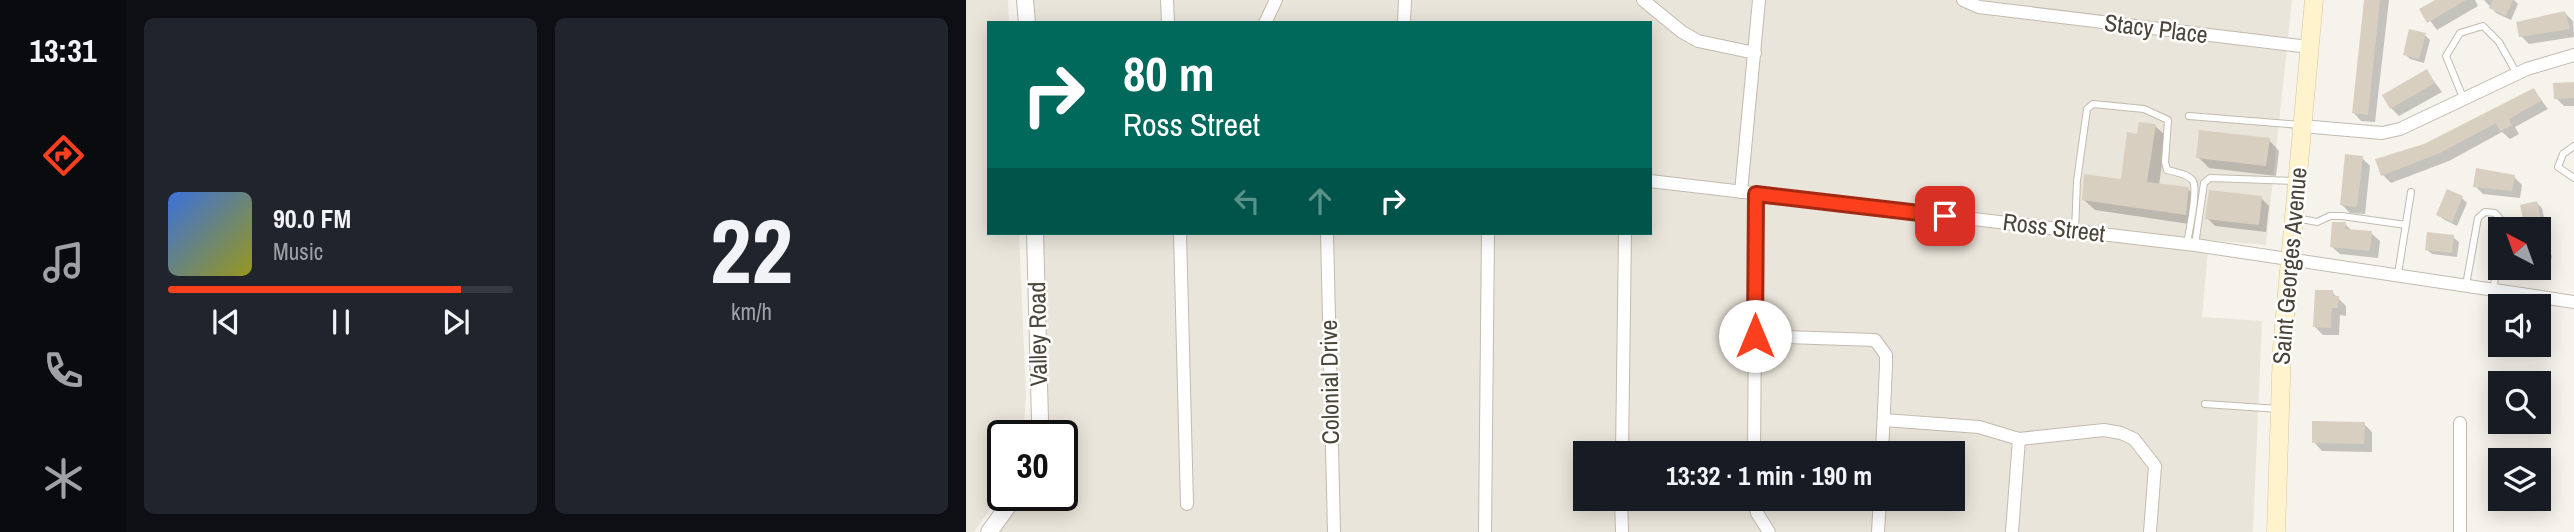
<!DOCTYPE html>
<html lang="en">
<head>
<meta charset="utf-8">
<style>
  :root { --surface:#171b24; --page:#20242c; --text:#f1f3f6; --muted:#9ea1a6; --line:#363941; --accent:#fc3f1d }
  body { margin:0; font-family:"Archivo Narrow",sans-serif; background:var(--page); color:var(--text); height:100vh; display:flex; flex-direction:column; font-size:26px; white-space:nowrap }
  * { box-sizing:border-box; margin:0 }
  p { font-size:23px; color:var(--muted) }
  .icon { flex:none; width:38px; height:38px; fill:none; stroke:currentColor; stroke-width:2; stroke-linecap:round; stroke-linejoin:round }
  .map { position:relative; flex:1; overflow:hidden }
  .details { display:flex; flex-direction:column; gap:18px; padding:18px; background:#0d0f14; width:840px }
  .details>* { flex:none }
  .guide { position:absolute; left:21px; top:21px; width:665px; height:214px; border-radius:0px; box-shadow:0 4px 18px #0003; background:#00695c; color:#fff; overflow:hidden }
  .needle { width:46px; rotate:319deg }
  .buttons { position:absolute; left:1522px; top:217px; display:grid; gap:14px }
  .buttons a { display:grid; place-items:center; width:63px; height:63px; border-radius:0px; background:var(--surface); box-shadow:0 4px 18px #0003; font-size:35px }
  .speed { position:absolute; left:21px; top:420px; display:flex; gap:14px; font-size:35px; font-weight:700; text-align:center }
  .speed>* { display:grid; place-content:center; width:91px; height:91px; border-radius:50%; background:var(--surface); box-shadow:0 4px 18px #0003; line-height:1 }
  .speed .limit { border:4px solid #111; border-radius:10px; background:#fff; color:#111 }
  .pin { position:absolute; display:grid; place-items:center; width:60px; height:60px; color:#fff; margin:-30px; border-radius:14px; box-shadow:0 4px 10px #0006 }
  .me { position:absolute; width:77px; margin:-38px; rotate:0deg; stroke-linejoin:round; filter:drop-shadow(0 0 5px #0008) }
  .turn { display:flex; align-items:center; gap:24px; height:147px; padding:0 21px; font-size:32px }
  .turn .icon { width:91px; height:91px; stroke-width:2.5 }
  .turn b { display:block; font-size:49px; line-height:60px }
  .lanes { display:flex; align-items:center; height:66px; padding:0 21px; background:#0003; justify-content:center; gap:35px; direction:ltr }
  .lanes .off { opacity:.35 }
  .details .tile { flex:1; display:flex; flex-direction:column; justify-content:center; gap:10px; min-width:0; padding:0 24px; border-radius:10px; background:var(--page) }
  .details .dial { align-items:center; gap:0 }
  .dial b { font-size:91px; line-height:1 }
  .song { display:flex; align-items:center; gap:21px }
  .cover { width:84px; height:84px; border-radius:10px; background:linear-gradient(135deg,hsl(220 70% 55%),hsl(60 70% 35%)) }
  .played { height:7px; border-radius:4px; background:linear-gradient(90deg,var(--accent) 85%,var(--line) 85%) }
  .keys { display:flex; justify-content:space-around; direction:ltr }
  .details .tiles { flex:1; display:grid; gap:18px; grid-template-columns:repeat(2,1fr) }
  .trip { position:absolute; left:607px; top:441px; width:392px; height:70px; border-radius:0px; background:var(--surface); box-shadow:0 4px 18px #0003; font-weight:700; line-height:70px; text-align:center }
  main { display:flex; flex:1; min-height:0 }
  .tab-bar { display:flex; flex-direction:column; width:126px; justify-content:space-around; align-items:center; background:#090b0e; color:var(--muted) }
  .tab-bar .icon { width:49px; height:49px }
  .tab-bar .current { color:var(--accent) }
  .tab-bar b { font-size:32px; color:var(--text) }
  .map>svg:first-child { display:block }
  .residential { fill:#eae5da; fill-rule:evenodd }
  .shadow { fill:#0003 }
  .building { fill:#d8cfc1 }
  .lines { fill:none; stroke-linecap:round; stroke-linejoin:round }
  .service-casing { stroke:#c2bbae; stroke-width:8 }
  .minor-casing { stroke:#c2bbae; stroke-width:14 }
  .tertiary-casing { stroke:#c2bbae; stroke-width:18 }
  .secondary-casing { stroke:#d6c79b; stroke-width:19 }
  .service { stroke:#fff; stroke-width:6 }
  .minor { stroke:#fff; stroke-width:12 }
  .tertiary { stroke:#fff; stroke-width:16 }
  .secondary { stroke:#fff3cd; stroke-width:18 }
  .route-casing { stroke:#a42913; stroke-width:18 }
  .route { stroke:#fc3f1d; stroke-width:12 }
  .labels { text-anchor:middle; stroke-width:5; stroke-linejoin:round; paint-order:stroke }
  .street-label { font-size:24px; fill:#4b4439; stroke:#fff }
</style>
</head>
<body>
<main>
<nav class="tab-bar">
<b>13:31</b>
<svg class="icon current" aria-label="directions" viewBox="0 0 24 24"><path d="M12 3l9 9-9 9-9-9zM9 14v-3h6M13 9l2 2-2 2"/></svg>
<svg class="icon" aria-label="music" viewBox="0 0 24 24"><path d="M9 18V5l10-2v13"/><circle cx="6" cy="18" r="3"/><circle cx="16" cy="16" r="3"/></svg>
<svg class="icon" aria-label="phone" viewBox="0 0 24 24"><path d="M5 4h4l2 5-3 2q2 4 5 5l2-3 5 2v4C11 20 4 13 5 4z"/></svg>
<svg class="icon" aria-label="climate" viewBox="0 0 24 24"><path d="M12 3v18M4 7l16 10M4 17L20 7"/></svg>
</nav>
<section class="details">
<div class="tiles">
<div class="tile">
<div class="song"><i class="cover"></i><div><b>90.0 FM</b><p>Music</p></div></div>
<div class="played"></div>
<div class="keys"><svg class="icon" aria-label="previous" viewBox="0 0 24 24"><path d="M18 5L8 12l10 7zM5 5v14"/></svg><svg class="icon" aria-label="pause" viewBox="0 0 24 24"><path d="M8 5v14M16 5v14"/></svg><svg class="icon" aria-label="next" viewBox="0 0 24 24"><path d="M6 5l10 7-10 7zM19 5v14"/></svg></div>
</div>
<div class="tile dial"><b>22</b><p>km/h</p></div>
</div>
</section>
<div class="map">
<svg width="1608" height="532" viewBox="0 0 1608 532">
  <rect width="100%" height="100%" fill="#f6f3ec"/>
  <g class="residential">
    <path d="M 0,0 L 42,0 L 43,23 L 23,23 L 23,233 L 53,233 L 60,396 L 57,436 L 37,436 L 37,491 L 8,532 L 0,532 Z"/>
    <path d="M 63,0 L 1326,0 L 1300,245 L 1243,240 L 1236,317 L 1296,321 L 1287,532 L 33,532 L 58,495 L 96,495 L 96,436 L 77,436 L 74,233 L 684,233 L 684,23 L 64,23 ZM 620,453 L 987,453 L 987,499 L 620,499 Z"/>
  </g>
  <g class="shadow">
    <path d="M 1400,0 L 1423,0 L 1409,122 L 1395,121 L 1387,112 Z"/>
    <path d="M 1472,0 L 1509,0 L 1512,6 L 1471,30 L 1456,10 Z"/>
    <path d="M 1518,0 L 1548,0 L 1552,4 L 1545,20 L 1530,13 Z"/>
    <path d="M 1599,13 L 1607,21 L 1608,37 L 1563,44 L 1555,36 Z"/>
    <path d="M 1459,35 L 1464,40 L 1458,63 L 1444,59 L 1439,54 Z"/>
    <path d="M 1461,72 L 1476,92 L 1433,116 L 1425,108 Z"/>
    <path d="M 1608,84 L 1608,106 L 1598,106 L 1590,98 Z"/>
    <path d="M 1568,90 L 1582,109 L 1549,127 L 1553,134 L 1544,139 L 1536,132 L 1483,161 L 1425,183 L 1417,175 L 1459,145 Z"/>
    <path d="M 1189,126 L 1200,136 L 1193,185 L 1222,189 L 1233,200 L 1230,225 L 1129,210 L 1118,200 L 1156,181 L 1173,136 Z"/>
    <path d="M 1303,140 L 1313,151 L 1310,176 L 1243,168 L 1232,157 Z"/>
    <path d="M 1396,158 L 1404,166 L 1399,214 L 1384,213 L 1376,205 Z"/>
    <path d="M 1548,177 L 1556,185 L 1554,198 L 1517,194 L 1509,186 Z"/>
    <path d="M 1295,198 L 1303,206 L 1300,232 L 1249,226 L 1241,218 Z"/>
    <path d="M 1496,198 L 1501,203 L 1491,226 L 1477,219 L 1472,214 Z"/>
    <path d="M 1571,203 L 1576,208 L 1581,233 L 1573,235 L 1573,229 L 1561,229 L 1556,206 Z"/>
    <path d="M 1379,224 L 1386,231 L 1405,233 L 1414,241 L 1412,258 L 1374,254 L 1365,246 Z"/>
    <path d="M 1487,237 L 1493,242 L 1491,257 L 1466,254 L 1460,249 Z"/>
    <path d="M 1573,249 L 1581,251 L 1586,256 L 1583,269 L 1573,267 Z"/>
    <path d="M 1366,292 L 1380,306 L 1380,316 L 1374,315 L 1373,335 L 1357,335 L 1349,327 Z"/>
    <path d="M 1398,424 L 1406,432 L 1406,452 L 1356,451 L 1348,442 Z"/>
  </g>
  <g class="building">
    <path d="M 1398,0 L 1414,0 L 1402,115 L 1386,113 Z"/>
    <path d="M 1469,0 L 1500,0 L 1461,23 L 1453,9 Z"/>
    <path d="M 1527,0 L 1547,0 L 1540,16 L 1523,8 Z"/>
    <path d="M 1599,11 L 1604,29 L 1553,37 L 1550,22 Z"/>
    <path d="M 1443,29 L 1460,33 L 1453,59 L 1437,55 Z"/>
    <path d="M 1461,69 L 1469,83 L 1424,109 L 1416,95 Z"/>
    <path d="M 1608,82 L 1608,98 L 1588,99 L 1587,83 Z"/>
    <path d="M 1568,88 L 1575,101 L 1543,119 L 1546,125 L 1534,132 L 1530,123 L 1474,153 L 1415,176 L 1409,159 L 1458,144 Z"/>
    <path d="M 1173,122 L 1190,124 L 1181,182 L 1223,187 L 1220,215 L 1116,200 L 1118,174 L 1155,179 L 1161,132 L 1171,134 Z"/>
    <path d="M 1233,130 L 1304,138 L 1300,166 L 1230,158 Z"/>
    <path d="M 1379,154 L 1397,156 L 1391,207 L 1374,205 Z"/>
    <path d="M 1510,168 L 1549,175 L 1546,191 L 1507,187 Z"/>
    <path d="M 1481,189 L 1497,196 L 1486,222 L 1470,215 Z"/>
    <path d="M 1243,190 L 1296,196 L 1293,225 L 1239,219 Z"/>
    <path d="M 1571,201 L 1577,229 L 1559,229 L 1554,205 Z"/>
    <path d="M 1366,222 L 1380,222 L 1379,229 L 1406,231 L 1404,251 L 1364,247 Z"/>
    <path d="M 1461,232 L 1488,235 L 1486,253 L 1459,250 Z"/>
    <path d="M 1349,290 L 1367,290 L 1367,296 L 1373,296 L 1372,308 L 1366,308 L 1365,328 L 1347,327 Z"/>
    <path d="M 1346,421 L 1399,422 L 1398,444 L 1346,443 Z"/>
  </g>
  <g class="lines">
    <g class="service-casing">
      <g id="service">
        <path d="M 1498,100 L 1480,56 L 1494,33 L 1517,26 L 1533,42 L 1551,74"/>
        <path d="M 1223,116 L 1334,125"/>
        <path d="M 1608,146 L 1597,154 L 1592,167 L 1608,178"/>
        <path d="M 1330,218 L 1351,222 L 1364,216 L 1376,216 L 1440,225"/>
        <path d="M 1109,231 L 1111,181 L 1121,109 L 1127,104 L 1178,109 L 1202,120 L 1199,162 L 1201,170 C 1208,172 1223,174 1227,181 C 1232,192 1223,230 1221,244"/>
        <path d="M 1229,245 L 1238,183 L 1244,178 L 1329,181"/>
        <path d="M 1432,274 L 1445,192"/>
        <path d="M 1500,285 L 1512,218 L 1519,212 L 1529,213 L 1535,220 L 1536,229"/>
        <path d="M 1527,291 L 1535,240"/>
        <path d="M 1239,404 L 1313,409"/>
      </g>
    </g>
    <g class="minor-casing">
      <g id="minor">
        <path d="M 201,0 L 202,23"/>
        <path d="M 677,0 L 716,32 L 732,41 L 789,53"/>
        <path d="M 997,0 L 1013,7 L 1343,47"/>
        <path d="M 299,23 L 310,0"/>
        <path d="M 438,23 L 439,0"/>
        <path d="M 1336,126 L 1416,133 L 1434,129 L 1561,69 L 1608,55"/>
        <path d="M 684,181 L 1229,245 L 1608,302"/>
        <path d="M 775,192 L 793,0"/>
        <path d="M 214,233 L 221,504"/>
        <path d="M 361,233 L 368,532"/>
        <path d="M 789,336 L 909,340 L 920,355 L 920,366 L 916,453"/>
        <path d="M 918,420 L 1013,427 L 1053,439 L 1138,430 L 1155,433 L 1168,439 L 1189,466 L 1184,532"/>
        <path d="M 1494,423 L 1494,532"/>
        <path d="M 656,453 L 659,233"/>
        <path d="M 788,453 L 790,194"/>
        <path d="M 655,499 L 656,532"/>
        <path d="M 788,499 L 791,513 L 803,532"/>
        <path d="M 519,532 L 522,233"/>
        <path d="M 912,532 L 914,499"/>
        <path d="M 1046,532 L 1053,439"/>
      </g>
    </g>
    <g class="tertiary-casing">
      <g id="tertiary">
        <path d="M 59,0 L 61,23"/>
        <path d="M 69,233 L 74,420 L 71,436"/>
        <path d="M 23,532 L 50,495"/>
      </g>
    </g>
    <g class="secondary-casing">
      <path id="secondary" d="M 1310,532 L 1316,348 L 1348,0"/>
    </g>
    <use href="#service" class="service"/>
    <use href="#minor" class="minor"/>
    <use href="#tertiary" class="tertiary"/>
    <use href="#secondary" class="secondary"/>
  </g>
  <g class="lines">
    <g class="route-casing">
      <path id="route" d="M 789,336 L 790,194 L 979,216"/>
    </g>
    <use href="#route" class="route"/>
  </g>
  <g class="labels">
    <g class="street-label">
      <text transform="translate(1190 29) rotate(7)" y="8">Stacy Place</text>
      <text transform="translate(1088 228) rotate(7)" y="8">Ross Street</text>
      <text transform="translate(1324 266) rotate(-85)" y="8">Saint Georges Avenue</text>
      <text transform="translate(72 334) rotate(-91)" y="8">Valley Road</text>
      <text transform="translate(364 382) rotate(-91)" y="8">Colonial Drive</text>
    </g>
  </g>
</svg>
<div class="buttons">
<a><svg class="needle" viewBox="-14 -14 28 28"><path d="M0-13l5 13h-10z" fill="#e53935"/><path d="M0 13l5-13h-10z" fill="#9ea1a6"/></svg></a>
<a><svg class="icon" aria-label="sound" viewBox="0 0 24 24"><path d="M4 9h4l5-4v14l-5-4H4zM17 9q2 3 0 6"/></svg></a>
<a><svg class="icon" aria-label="search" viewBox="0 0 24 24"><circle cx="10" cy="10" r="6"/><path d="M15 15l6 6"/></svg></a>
<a><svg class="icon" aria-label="layers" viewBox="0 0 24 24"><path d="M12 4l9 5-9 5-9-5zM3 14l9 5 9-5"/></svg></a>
</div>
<div class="speed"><div class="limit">30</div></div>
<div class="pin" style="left:979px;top:216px;background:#d93025"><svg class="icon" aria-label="arrive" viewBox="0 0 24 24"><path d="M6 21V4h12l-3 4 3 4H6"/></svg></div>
<svg class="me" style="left:789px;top:336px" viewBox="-20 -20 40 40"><circle r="19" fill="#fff"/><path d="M0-13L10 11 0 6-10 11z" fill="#fc3f1d"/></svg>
<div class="trip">13:32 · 1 min · 190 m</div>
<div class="guide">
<div class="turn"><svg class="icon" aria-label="right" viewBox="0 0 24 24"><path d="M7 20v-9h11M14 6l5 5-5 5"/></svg><div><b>80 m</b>Ross Street</div></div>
<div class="lanes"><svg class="icon off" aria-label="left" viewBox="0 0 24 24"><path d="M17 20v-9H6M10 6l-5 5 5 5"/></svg><svg class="icon off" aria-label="ahead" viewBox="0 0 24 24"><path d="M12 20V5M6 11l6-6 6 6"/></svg><svg class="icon" aria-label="right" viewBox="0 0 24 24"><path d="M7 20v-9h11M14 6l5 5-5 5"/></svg></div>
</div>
</div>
</main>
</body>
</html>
